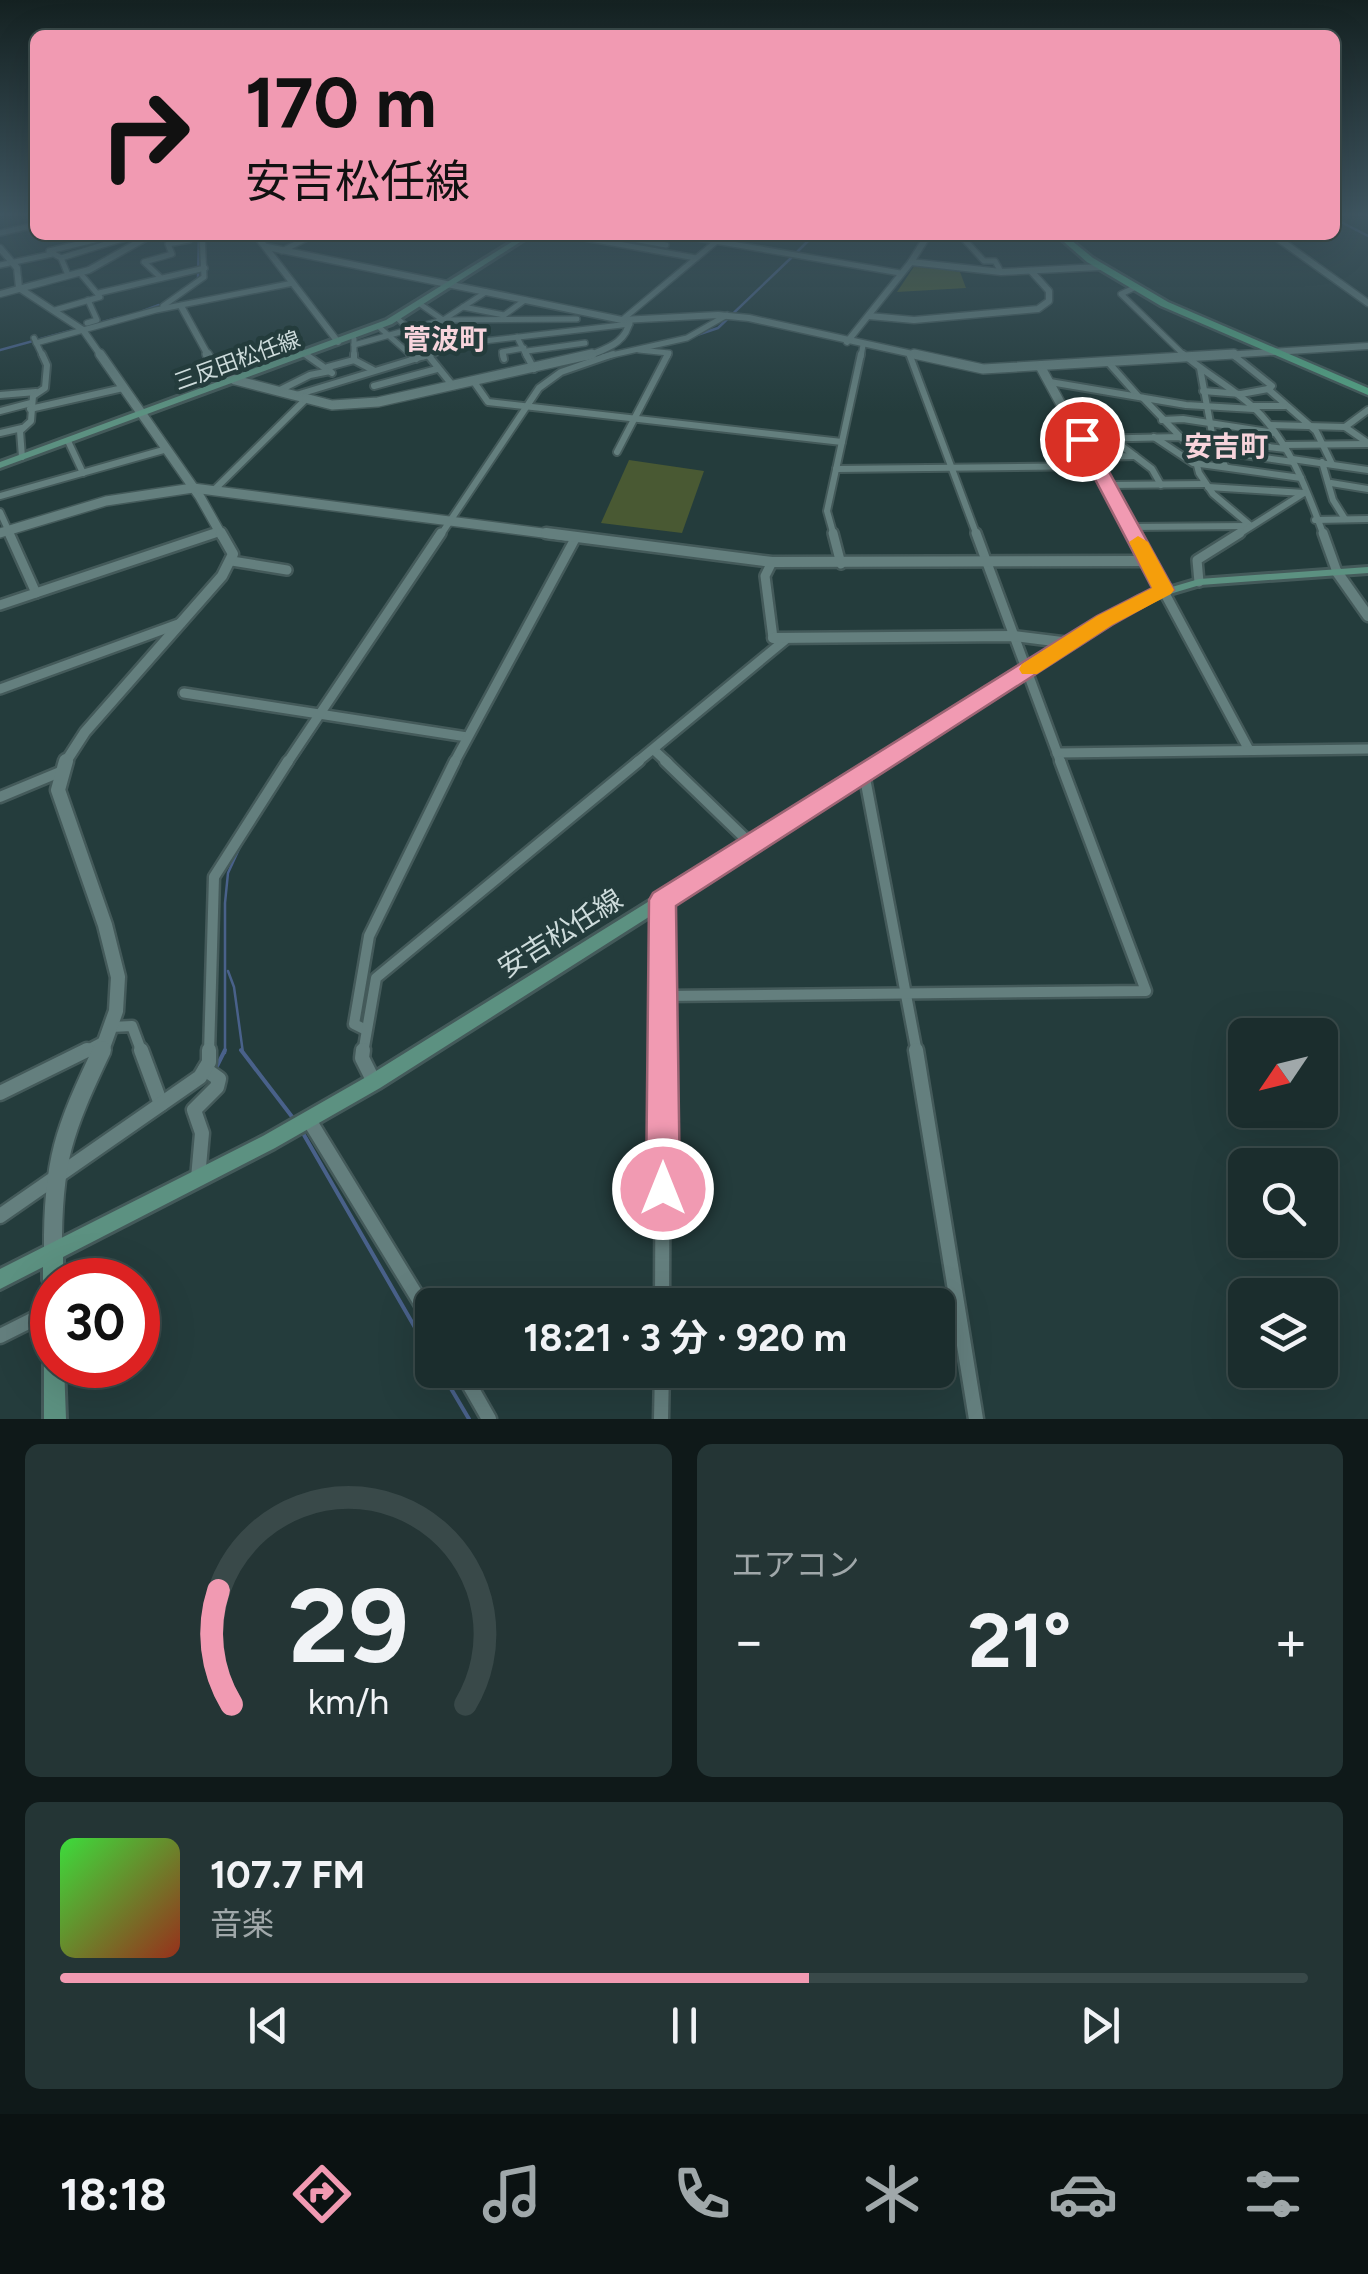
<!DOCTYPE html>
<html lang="ja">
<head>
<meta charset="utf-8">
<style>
  :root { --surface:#1b2d2d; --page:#243535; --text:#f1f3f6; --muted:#a0a8aa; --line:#394949; --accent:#f19ab2 }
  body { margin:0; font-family:Figtree,"Noto Sans JP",sans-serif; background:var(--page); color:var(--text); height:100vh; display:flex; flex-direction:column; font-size:38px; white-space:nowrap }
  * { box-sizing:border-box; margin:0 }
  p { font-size:32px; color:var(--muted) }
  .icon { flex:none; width:55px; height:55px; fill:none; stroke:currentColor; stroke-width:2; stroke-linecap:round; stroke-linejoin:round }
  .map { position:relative; height:1419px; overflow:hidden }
  .panel { display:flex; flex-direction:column; gap:25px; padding:25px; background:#0f1919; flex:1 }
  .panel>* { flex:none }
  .banner { position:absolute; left:30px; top:30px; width:1310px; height:210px; border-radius:15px; box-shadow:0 10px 40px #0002,0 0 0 2px var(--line); background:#f19ab2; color:#111; overflow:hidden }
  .needle { width:65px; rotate:235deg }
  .tools { position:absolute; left:1228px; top:1018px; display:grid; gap:20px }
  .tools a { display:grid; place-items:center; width:110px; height:110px; border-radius:15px; background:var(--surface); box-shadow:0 10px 40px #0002,0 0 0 2px var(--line); font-size:50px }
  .speed { position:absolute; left:30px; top:1258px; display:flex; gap:20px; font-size:50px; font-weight:700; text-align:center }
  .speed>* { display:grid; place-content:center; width:130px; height:130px; border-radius:50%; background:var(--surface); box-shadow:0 10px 40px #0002,0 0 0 2px var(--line); line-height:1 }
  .speed .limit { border:15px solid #d22; background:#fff; color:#111 }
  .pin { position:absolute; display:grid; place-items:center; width:85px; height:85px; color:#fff; margin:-42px; border:5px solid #fff; border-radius:50%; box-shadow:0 2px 10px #0007 }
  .me { position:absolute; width:110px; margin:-55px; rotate:0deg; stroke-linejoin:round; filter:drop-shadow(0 0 8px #0008) }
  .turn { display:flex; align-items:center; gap:35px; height:210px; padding:0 50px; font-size:45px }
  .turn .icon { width:130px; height:130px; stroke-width:2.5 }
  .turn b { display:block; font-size:70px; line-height:85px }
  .big { font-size:75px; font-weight:700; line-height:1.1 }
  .panel .tile { flex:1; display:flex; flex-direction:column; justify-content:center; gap:15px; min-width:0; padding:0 35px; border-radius:15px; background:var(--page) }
  .panel .dial { align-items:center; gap:0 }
  .dial svg { height:260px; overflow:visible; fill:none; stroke:var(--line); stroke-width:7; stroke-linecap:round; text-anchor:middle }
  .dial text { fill:var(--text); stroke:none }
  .song { display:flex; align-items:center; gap:30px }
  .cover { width:120px; height:120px; border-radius:15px; background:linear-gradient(135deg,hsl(120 70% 55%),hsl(10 70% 35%)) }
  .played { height:10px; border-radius:5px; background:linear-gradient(90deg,var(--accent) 60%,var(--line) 60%) }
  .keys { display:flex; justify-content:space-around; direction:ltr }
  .heat { display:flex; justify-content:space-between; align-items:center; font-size:55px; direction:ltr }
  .panel .tiles { flex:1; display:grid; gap:25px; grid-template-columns:1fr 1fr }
  .tile:last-child { grid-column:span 2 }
  .trip { position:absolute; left:415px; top:1288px; width:540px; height:100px; border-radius:15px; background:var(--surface); box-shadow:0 10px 40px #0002,0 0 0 2px var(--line); font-weight:700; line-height:100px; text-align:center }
  .dock { display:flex; height:160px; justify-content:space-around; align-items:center; background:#0b1212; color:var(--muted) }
  .dock .icon { width:70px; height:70px }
  .dock .on { color:var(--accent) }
  .dock b { font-size:45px; color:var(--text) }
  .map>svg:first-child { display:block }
  .green { fill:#495933 }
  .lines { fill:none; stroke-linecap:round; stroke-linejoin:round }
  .stream-far1 { stroke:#49618a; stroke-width:2.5 }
  .stream { stroke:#49618a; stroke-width:4 }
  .minor-far4-casing { stroke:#445a5a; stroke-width:8 }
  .minor-far3-casing { stroke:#445a5a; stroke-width:10 }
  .minor-far2-casing { stroke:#445a5a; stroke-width:14 }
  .minor-far1-casing { stroke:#445a5a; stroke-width:15 }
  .minor-casing { stroke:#445a5a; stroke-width:19 }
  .tertiary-far4-casing { stroke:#445a5a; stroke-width:9 }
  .tertiary-far3-casing { stroke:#445a5a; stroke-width:12 }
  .tertiary-far2-casing { stroke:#445a5a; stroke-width:15 }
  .tertiary-far1-casing { stroke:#445a5a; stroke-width:19 }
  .tertiary-casing { stroke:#445a5a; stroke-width:22 }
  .secondary-casing { stroke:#445a5a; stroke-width:6 }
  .primary-casing { stroke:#445a5a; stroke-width:5 }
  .minor-far4 { stroke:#647f7e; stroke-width:5 }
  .minor-far3 { stroke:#647f7e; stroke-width:6 }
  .minor-far2 { stroke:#647f7e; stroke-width:9 }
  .minor-far1 { stroke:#647f7e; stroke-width:10 }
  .minor { stroke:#647f7e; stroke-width:14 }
  .tertiary-far4 { stroke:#647f7e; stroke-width:6 }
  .tertiary-far3 { stroke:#647f7e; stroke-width:9 }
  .tertiary-far2 { stroke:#647f7e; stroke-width:10 }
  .tertiary-far1 { stroke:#647f7e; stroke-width:14 }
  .tertiary { stroke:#647f7e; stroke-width:18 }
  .secondary { fill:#5c9181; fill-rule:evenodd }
  .primary { fill:#54a384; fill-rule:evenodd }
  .route { fill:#f19ab2; stroke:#9d6474; stroke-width:2.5 }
  .slow { fill:#f59e0b }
  .labels { text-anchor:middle; stroke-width:9; stroke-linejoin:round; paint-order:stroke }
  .far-street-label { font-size:22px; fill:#cddbdb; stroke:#243c3c }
  .far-quarter-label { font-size:28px; font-weight:bold; fill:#f7d4dc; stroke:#243c3c }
  .street-label { font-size:28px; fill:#cddbdb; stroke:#243c3c }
</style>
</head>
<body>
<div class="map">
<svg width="1368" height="1419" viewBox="0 0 1368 1419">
  <rect width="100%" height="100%" fill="#243c3c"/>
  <g class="green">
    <path d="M 915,265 L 960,272 L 966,288 L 897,292 Z"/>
    <path d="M 629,460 L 704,471 L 682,533 L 601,523 Z"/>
  </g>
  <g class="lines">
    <g class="stream-far1">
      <path d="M 1335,219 L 1368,236"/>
      <path d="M 797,252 L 814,235"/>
      <path d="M 198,278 L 199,235"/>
      <path d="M 143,311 L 159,305"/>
      <path d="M 694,336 L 718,328 L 791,258"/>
      <path d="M 0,350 L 121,317"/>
      <path d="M 328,711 L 376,638"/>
      <path d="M 259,815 L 324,717"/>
      <path d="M 228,971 L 234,987 L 243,1053"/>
      <path d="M 225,1053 L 225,903 L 228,873 L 244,838"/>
    </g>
    <g class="stream">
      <path d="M 241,1050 L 293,1118"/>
      <path d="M 216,1068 L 225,1050"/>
      <path d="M 133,1132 L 171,1105"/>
      <path d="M 304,1135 L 432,1357"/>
      <path d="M 440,1370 L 469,1419"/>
    </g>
    <g class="minor-far4-casing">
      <g id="minor-far4">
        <path d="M 0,233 L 35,225"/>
        <path d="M 568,235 L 696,258"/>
        <path d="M 611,235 L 666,245"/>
        <path d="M 680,235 L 900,273"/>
        <path d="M 960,235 L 984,261 L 995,261 L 1001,272"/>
        <path d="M 282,251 L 313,235"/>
        <path d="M 61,258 L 135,235"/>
        <path d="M 0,265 L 52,254"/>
        <path d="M 68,275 L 61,258 L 49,251 L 115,235"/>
        <path d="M 161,278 L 144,262 L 172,254 L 168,244 L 189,240"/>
        <path d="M 1136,287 L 1121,294 L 1186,357"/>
        <path d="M 99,293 L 205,268"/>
        <path d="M 420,304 L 443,320 L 486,292"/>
        <path d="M 163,306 L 204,277 L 202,235"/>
        <path d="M 463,307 L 504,315"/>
        <path d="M 55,310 L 100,297 L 80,273"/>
        <path d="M 503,316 L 525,300"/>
        <path d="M 397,318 L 435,353"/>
        <path d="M 622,320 L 724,235"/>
        <path d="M 87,323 L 97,320 L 88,300"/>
        <path d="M 379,327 L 413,357"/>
        <path d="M 517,337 L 527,357"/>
        <path d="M 34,338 L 43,357"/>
        <path d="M 354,339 L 354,357"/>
        <path d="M 36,343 L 156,310 L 293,283"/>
        <path d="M 354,345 L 443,320 L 577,319"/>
        <path d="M 639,350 L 669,353 L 667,357"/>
        <path d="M 527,351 L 585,343"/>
        <path d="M 305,354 L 309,357"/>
        <path d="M 1232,354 L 1235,357"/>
        <path d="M 423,357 L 467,343 L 630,324"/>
        <path d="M 503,357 L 502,352 L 524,348"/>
        <path d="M 603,357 L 687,338 L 727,315"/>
        <path d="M 861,357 L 863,345"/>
      </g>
    </g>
    <g class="minor-far3-casing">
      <g id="minor-far3">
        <path d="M 305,354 L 332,373"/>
        <path d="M 354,354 L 354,360 L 373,370"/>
        <path d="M 410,354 L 416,359"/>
        <path d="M 503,354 L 504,359"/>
        <path d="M 526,354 L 534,369"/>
        <path d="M 1183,354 C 1205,373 1231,387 1252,406 C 1289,440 1307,490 1324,536"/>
        <path d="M 1232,354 L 1272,386 L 1268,389 L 1316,431 L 1332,464"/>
        <path d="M 428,355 L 453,386"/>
        <path d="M 910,356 L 977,536"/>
        <path d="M 1107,361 L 1138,396"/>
        <path d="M 328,367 L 354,360"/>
        <path d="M 1200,368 L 1213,439 L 1225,466"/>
        <path d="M 474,382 L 488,402 L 842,442"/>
        <path d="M 1050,382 L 1186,405 L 1254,409"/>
        <path d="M 374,386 L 437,369"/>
        <path d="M 278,391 L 310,375 L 330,371"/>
        <path d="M 1203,391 L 1241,394 L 1268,389"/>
        <path d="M 0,395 L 36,392"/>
        <path d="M 293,396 L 431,354"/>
        <path d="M 1143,398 L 1193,450 L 1199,473 L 1213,494 L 1251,526"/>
        <path d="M 1252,406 L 1285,406"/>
        <path d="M 30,409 L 123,388"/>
        <path d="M 0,411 L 31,403"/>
        <path d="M 1162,420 L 1183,419 L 1275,433"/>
        <path d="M 1270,425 L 1345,427 L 1368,443"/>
        <path d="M 1345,427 L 1368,410"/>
        <path d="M 0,433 L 22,428"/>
        <path d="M 1154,437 L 1193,463 L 1301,478"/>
        <path d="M 1082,439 L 1182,437 L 1286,449"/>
        <path d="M 1114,440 L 1152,469 L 1161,485"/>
        <path d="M 68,441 L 83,473"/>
        <path d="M 1283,445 L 1368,444"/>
        <path d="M 617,452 L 668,354"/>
        <path d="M 1222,452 L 1293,462"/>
        <path d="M 22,457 L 20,431 L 31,421 L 33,396 L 45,388 L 47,365 L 42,354"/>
        <path d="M 1092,457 L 1135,456"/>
        <path d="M 1292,459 L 1368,470"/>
        <path d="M 1322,462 L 1333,500 L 1345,519"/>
        <path d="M 836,469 L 1098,466"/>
        <path d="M 1331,483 L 1368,489"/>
        <path d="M 1108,485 L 1206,484"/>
        <path d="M 1208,487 L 1304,493"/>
        <path d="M 213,491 L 305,400"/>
        <path d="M 0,496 L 167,449"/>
        <path d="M 0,512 L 11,536"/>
        <path d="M 1315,520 L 1368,519"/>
        <path d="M 1131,527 L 1248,526"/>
        <path d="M 208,536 L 222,531"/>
        <path d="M 440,536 L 539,388 L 561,372 L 613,354"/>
        <path d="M 834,536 L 827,511 L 861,354"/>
        <path d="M 1236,536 L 1304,493"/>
      </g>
    </g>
    <g class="minor-far2-casing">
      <g id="minor-far2">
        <path d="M 9,533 L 36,593"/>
        <path d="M 833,533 L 841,564"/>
        <path d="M 976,533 L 1061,763"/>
        <path d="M 1323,533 L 1337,572"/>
        <path d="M 232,561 L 287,570"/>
        <path d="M 772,562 L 765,576 L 773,638"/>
        <path d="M 1199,582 L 1197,560 L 1240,533"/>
        <path d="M 1163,590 L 1249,750"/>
        <path d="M 0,605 L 215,533"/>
        <path d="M 0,689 L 181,623"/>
        <path d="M 184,693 L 467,737"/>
        <path d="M 654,750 L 668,763"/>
        <path d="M 1057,753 L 1368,749"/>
        <path d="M 287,763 L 441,533"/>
        <path d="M 454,763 L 576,537"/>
        <path d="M 636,763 L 785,640"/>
      </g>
    </g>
    <g class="minor-far1-casing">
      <g id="minor-far1">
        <path d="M 665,761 L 751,844"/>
        <path d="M 864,773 L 917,1053"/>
        <path d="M 0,797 L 60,772"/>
        <path d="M 664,996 L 1146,991 L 1060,761"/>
        <path d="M 111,1027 L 132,1026 L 142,1053"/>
        <path d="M 364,1029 L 354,1024 L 369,936 L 455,761"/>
        <path d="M 82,1053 L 105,1041"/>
        <path d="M 209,1053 L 214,877 L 288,761"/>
        <path d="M 363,1053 L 376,978 L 639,761"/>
        <path d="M 663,1053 L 663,900"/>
      </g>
    </g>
    <g class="minor-casing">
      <g id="minor">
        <path d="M 141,1050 L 161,1104"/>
        <path d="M 363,1050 L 362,1058 L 374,1082"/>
        <path d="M 916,1050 L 976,1419"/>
        <path d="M 0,1093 L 87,1050"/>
        <path d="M 309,1120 L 432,1321"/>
        <path d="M 198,1178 L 202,1133 L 194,1110 L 217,1087 L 219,1079 L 205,1069"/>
        <path d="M 0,1216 L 200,1077 L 209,1062 L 209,1050"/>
        <path d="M 662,1305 L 663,1050"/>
        <path d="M 0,1336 L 52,1310"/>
        <path d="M 461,1370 L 489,1419"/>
        <path d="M 661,1419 L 662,1370"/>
      </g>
    </g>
    <g class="tertiary-far4-casing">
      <g id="tertiary-far4">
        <path d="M 256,235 L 338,342"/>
        <path d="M 928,235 L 911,262 L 1001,272 L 1099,267"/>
        <path d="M 1273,235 L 1368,303"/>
        <path d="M 267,247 L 622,320 L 718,315 L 749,318 L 926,357"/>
        <path d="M 0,248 L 17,268 L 19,288 L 83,330 L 102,357"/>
        <path d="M 0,294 L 89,270 L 151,235"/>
        <path d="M 181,306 L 209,357"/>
        <path d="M 869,316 L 914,320 L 1038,309 L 1049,301 L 1049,291 L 1031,271"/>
        <path d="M 847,342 L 911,262"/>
        <path d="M 586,357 C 606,348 626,344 630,320"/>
        <path d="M 1192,357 L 1368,346"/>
      </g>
    </g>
    <g class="tertiary-far3-casing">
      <g id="tertiary-far3">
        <path d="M 100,354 L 200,497 L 222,536"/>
        <path d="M 207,354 L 216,370 L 235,380 L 332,405 L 378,402 L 592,354"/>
        <path d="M 914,354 L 983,369 L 1234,354"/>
        <path d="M 1040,366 L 1133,536"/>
        <path d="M 0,533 L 106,501 L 193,488 L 566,536"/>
      </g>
    </g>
    <g class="tertiary-far2-casing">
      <g id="tertiary-far2">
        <path d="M 546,533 L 772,562 L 1147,561"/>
        <path d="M 1132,533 L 1163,590"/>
        <path d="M 1337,572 L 1368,616"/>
        <path d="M 773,638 L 1014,636 L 1070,643"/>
        <path d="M 65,763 L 85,732 L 222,576 L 233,554 L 221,533"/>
      </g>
    </g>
    <g class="tertiary-far1-casing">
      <path id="tertiary-far1" d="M 66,761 L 58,790 L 105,925 L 118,977 L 116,1011 L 101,1053"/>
    </g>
    <g class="tertiary-casing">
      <path id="tertiary" d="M 53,1251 C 52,1161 64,1130 102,1050"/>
    </g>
    <g class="secondary-casing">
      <g id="secondary">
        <path d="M 523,235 L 531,235 L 392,324 L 0,468 L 0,462 L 386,320 Z"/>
        <path d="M 1368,567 L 1368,573 L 1200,585 L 1146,601 L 380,1088 L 275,1148 L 63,1257 L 63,1280 L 52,1280 L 52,1290 L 46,1287 L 43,1280 L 43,1267 L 0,1289 L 0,1269 L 263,1136 L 368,1076 L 1138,597 L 1199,579 Z"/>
        <path d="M 52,1355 L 52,1365 L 64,1365 L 66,1419 L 44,1419 L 44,1365 L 47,1358 Z"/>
      </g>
    </g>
    <g class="primary-casing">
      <path id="primary" d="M 1056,235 L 1065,235 L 1093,258 L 1168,302 L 1368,388 L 1368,395 L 1161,306 L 1087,262 Z"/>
    </g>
    <use href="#minor-far4" class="minor-far4"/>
    <use href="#minor-far3" class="minor-far3"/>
    <use href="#minor-far2" class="minor-far2"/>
    <use href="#minor-far1" class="minor-far1"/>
    <use href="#minor" class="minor"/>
    <use href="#tertiary-far4" class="tertiary-far4"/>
    <use href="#tertiary-far3" class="tertiary-far3"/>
    <use href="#tertiary-far2" class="tertiary-far2"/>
    <use href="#tertiary-far1" class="tertiary-far1"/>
    <use href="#tertiary" class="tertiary"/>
    <use href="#secondary" class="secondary"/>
    <use href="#primary" class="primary"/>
  </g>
  <linearGradient id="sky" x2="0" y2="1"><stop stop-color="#142121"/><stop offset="0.52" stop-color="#3f5661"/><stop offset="1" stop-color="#3f5661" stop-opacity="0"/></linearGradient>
  <rect width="1368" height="413" fill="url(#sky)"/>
  <path class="route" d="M 1082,434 L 1091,439 L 1174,590 L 1112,625 L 676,906 L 680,1189 L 675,1201 L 663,1206 L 651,1201 L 646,1189 L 649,900 L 653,893 L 1097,616 L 1152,588 L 1074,439 Z"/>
  <path class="slow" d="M 1138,536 L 1148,542 L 1174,590 L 1171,594 L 1112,625 L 1037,674 L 1022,674 L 1019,669 L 1022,664 L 1097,616 L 1152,588 L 1129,542 Z"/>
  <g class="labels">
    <g class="far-street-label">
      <text transform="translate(237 360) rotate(-20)" y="8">三反田松任線</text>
    </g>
    <g class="far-quarter-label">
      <text x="445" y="349">菅波町</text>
      <text x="1226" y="456">安吉町</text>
    </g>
    <g class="street-label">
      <text transform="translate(560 933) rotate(-32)" y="10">安吉松任線</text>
    </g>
  </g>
</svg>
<div class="tools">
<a><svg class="needle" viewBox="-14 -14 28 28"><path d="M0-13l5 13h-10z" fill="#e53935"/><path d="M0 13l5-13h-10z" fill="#a0a8aa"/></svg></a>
<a><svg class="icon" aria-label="search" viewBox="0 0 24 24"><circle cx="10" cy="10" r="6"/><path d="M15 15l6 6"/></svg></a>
<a><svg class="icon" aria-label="layers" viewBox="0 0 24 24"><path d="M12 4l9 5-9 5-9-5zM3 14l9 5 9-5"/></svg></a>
</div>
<div class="speed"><div class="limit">30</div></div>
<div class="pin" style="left:1082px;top:439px;background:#d93025"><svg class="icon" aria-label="arrive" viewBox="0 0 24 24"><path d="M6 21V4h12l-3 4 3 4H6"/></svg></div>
<svg class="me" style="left:663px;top:1189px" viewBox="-20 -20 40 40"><circle r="17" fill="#f19ab2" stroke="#fff" stroke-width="3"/><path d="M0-11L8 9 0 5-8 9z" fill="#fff"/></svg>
<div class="trip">18:21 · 3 分 · 920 m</div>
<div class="banner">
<div class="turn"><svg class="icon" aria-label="right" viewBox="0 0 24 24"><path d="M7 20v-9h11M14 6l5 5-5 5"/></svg><div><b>170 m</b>安吉松任線</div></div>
</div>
</div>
<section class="panel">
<div class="tiles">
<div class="tile dial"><svg viewBox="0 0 100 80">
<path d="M14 69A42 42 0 1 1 86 69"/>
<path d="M14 69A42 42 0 0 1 10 34" stroke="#f19ab2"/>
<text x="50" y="56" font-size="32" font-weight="700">29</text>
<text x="50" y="72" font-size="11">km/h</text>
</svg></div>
<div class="tile"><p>エアコン</p>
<div class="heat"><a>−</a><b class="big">21°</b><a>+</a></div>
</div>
<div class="tile">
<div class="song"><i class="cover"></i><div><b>107.7 FM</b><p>音楽</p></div></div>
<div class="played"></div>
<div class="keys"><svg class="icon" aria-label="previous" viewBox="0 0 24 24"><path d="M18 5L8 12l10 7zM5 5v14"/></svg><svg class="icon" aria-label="pause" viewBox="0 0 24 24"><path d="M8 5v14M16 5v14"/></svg><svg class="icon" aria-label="next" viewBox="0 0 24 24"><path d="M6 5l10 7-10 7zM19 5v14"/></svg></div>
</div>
</div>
</section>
<nav class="dock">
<b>18:18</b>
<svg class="icon on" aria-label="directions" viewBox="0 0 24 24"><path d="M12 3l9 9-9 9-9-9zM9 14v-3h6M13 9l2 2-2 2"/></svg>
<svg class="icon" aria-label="music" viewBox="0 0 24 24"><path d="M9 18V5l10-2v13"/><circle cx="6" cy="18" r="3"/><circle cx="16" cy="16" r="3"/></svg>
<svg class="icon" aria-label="phone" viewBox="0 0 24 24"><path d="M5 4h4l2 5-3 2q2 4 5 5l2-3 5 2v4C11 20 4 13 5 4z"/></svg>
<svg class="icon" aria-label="climate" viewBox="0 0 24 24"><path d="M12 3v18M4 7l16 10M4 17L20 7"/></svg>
<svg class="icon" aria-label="car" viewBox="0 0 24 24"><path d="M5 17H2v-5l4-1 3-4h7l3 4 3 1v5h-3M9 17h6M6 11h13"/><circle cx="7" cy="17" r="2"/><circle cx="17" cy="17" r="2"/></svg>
<svg class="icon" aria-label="filters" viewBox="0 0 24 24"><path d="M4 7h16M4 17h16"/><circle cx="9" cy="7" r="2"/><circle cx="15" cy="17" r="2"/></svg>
</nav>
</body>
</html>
